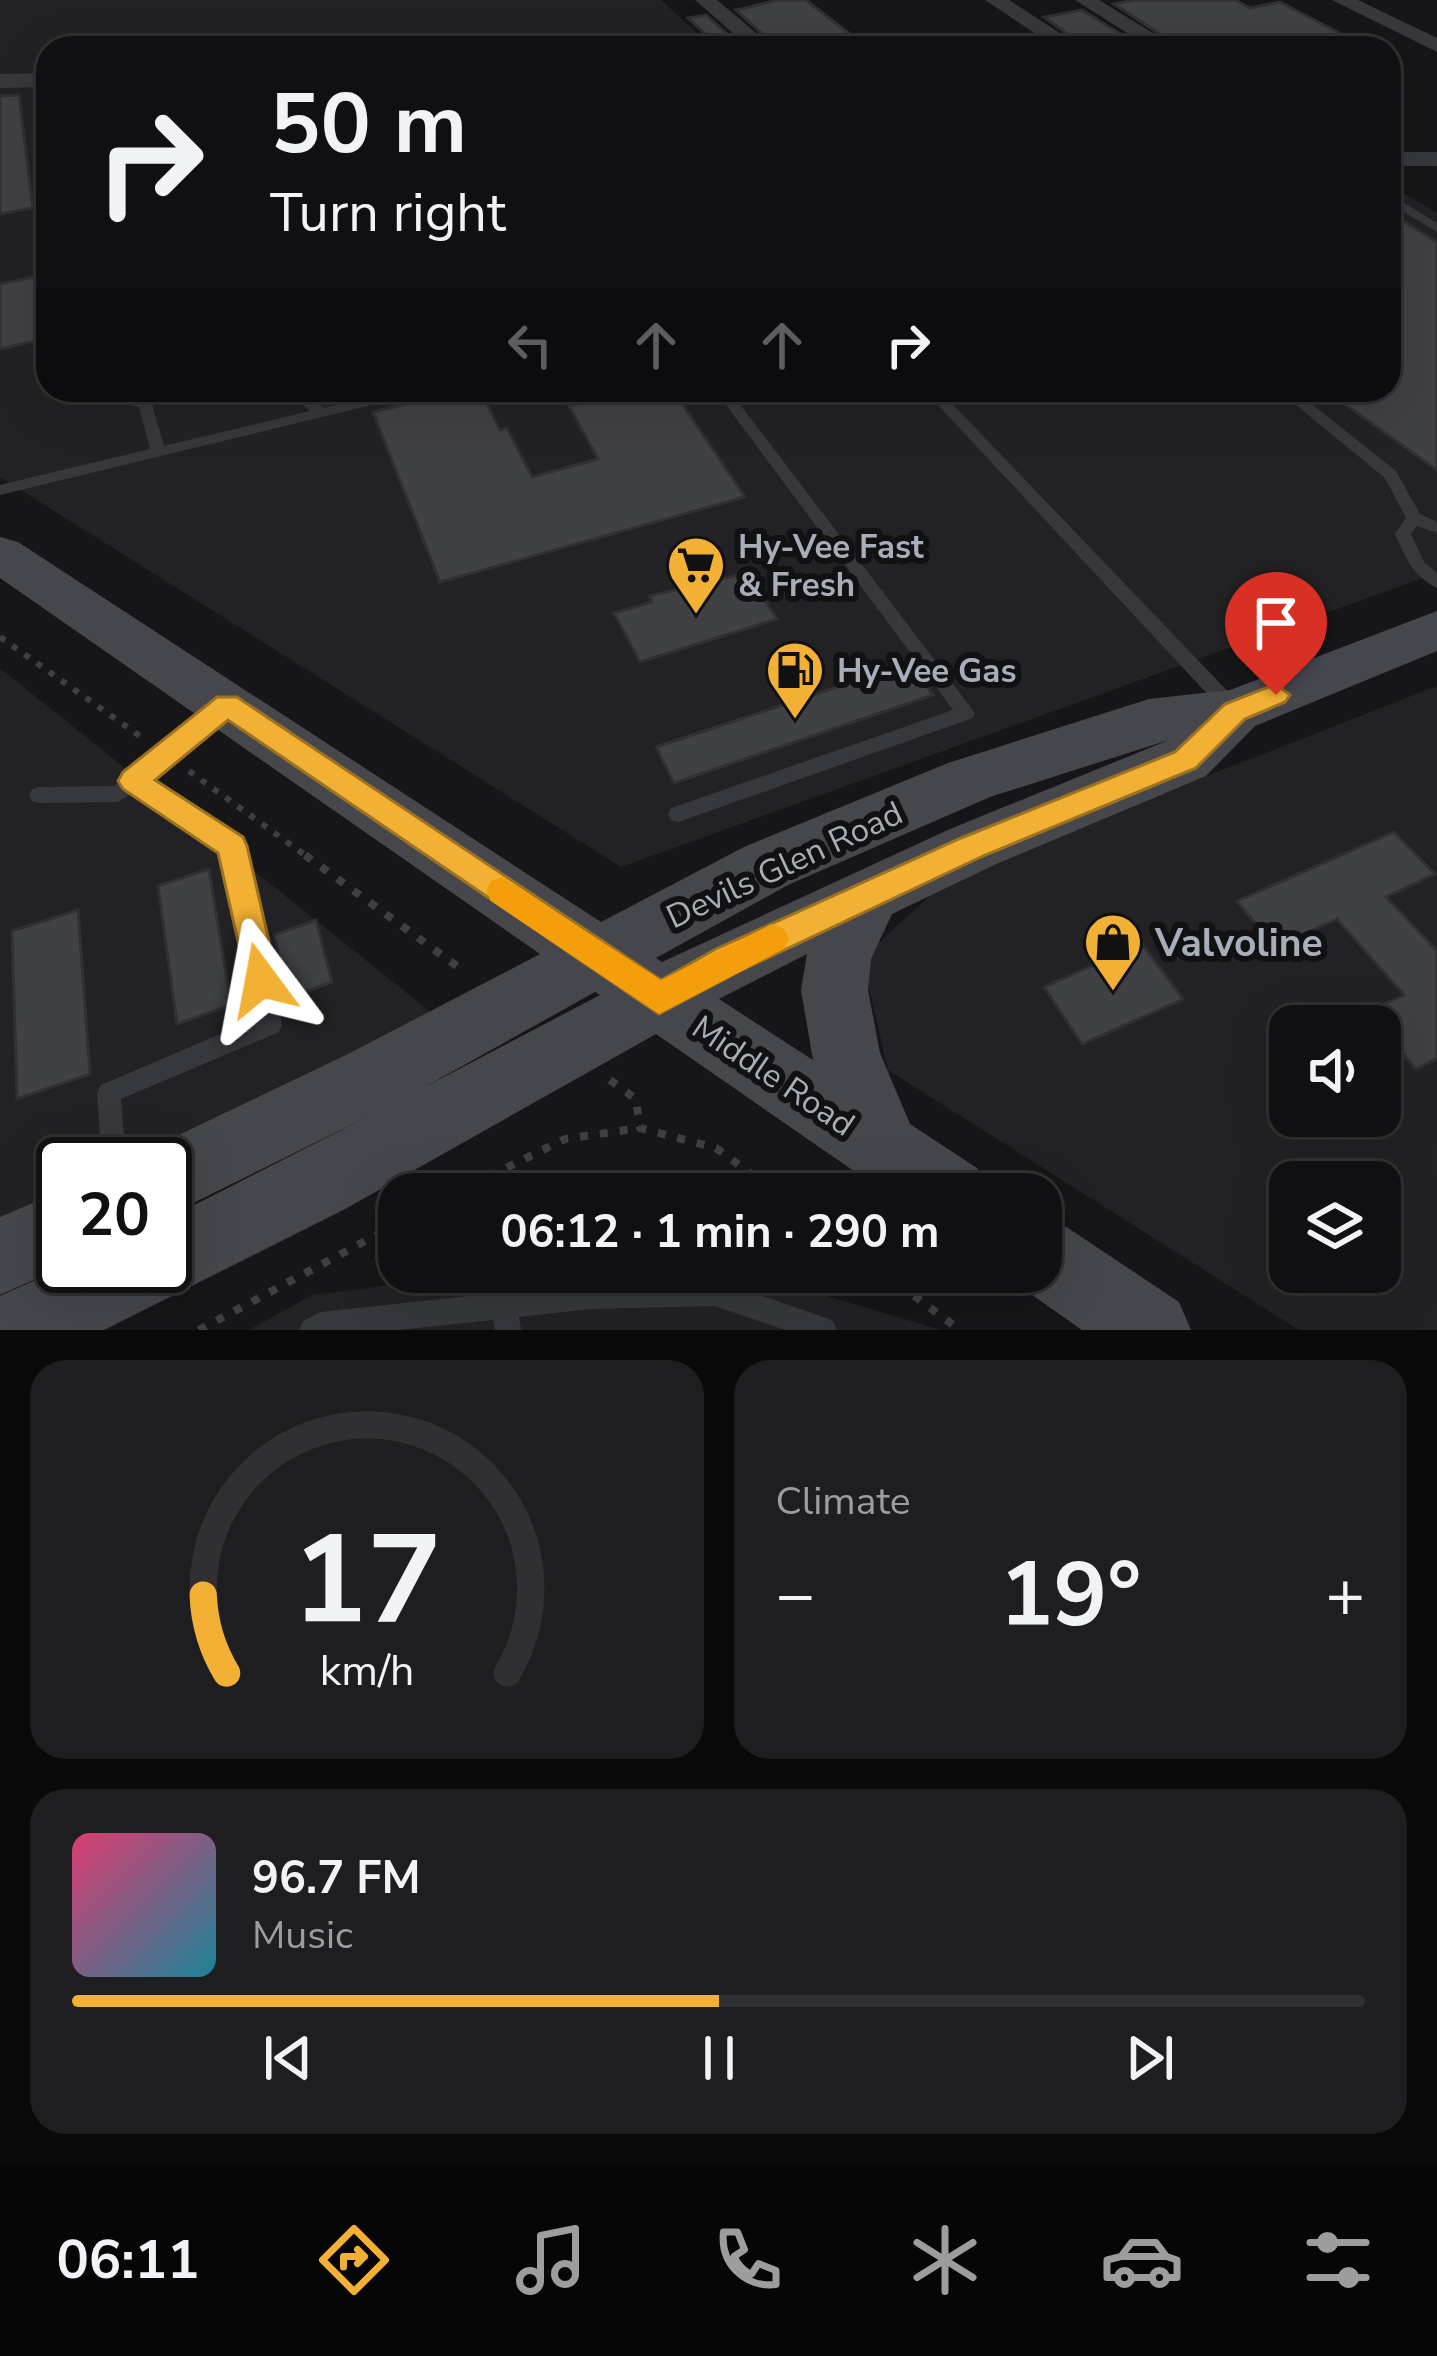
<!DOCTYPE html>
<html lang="en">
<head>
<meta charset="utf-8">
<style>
  :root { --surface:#101012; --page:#1e1e20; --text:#f1f3f6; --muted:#9c9d9f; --line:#303032; --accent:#f2b134 }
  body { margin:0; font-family:"Nunito Sans",sans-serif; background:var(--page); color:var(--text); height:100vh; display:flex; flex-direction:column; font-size:45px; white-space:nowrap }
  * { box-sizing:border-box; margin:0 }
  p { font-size:39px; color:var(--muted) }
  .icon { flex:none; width:66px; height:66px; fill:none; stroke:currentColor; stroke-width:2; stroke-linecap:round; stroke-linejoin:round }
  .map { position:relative; height:1330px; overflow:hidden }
  .side { display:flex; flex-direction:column; gap:30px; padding:30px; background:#09090a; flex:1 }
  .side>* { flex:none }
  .banner { position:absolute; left:36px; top:36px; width:1365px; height:366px; border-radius:36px; box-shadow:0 12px 48px #0002,0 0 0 3px var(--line); background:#101012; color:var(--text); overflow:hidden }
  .tools { position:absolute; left:1269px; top:1005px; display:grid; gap:24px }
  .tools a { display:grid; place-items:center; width:132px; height:132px; border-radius:24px; background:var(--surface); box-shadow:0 12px 48px #0002,0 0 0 3px var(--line); font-size:60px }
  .speed { position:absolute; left:36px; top:1137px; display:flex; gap:24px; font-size:60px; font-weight:700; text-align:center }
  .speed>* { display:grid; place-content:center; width:156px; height:156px; border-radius:50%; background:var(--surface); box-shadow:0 12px 48px #0002,0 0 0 3px var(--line); line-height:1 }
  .speed .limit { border:6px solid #111; border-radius:18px; background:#fff; color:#111 }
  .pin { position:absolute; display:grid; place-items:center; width:102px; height:102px; color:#fff; margin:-123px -51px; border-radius:50% 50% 50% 0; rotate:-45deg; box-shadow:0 0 12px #0007 }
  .pin .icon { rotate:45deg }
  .me { position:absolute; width:132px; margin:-66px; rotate:347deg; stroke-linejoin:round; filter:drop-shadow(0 0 9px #0008) }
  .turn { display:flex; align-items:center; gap:42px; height:252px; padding:0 36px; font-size:54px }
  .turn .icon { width:156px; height:156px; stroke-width:2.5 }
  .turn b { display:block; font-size:84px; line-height:102px }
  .lanes { display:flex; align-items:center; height:114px; padding:0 36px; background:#0003; justify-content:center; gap:60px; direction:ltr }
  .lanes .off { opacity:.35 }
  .big { font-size:90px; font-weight:700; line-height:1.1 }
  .side .widget { flex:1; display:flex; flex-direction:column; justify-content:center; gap:18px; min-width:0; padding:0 42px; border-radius:36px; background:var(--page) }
  .side .dial { align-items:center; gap:0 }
  .dial svg { height:312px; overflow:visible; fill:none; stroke:var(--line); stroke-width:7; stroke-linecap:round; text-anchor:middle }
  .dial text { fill:var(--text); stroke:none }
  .song { display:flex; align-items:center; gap:36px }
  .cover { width:144px; height:144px; border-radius:18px; background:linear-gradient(135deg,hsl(340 70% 55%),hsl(190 70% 35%)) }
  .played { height:12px; border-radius:6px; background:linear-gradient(90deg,var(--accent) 50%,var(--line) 50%) }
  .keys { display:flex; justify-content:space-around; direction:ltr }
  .heat { display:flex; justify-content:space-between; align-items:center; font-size:66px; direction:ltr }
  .side .tiles { flex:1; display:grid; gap:30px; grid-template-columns:1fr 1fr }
  .widget:last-child { grid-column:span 2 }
  .trip { position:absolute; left:378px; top:1173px; width:684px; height:120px; border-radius:36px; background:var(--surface); box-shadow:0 12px 48px #0002,0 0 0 3px var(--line); font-weight:700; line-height:120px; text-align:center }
  .tab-bar { display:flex; height:192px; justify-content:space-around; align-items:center; background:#060607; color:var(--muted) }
  .tab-bar .icon { width:84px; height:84px }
  .tab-bar .current { color:var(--accent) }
  .tab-bar b { font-size:54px; color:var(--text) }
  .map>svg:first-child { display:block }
  .built { fill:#222225; fill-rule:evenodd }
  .building { fill:#404145; stroke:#303034; stroke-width:3 }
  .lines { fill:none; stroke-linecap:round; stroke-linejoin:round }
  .path-far1 { stroke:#3d3f44; stroke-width:6; stroke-dasharray:6 9; stroke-linecap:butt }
  .path { stroke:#3d3f44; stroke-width:8; stroke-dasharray:8 12; stroke-linecap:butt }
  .service { fill:#37383d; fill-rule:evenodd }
  .minor { fill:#37383d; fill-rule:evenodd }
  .secondary { fill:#45474d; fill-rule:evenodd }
  .route { fill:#f2b134; stroke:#9d7322; stroke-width:3 }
  .slow { fill:#f59e0b }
  .labels { text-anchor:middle; stroke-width:12; stroke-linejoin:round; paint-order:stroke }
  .poi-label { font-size:33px; font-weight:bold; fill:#a8adb8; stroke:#111113; text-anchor:start }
  .street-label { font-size:33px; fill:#a8adb8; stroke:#111113 }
  .near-poi-label { font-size:39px; font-weight:bold; fill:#a8adb8; stroke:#111113; text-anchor:start }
</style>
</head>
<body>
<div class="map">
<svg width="1437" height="1330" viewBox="0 0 1437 1330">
  <rect width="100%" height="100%" fill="#161618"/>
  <g class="built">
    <path d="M 0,0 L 661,0 L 713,48 L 48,48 L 48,390 L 1389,390 L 1389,184 L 1437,213 L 1437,573 L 621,867 L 0,477 Z"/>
    <path d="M 0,668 L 438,1018 L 156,1164 L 63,1164 L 63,1212 L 0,1239 Z"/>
    <path d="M 1437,686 L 1437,1330 L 1299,1330 L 888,1070 L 862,958 L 951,876 ZM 1290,1026 L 1380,1026 L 1380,1116 L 1290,1116 ZM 1290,1182 L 1380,1182 L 1380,1272 L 1290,1272 Z"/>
    <path d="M 493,1272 L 747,1272 L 941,1330 L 249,1330 L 312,1295 Z"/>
  </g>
  <g class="building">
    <path d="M 778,0 L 806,0 L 868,48 L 778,48 L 736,10 Z"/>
    <path d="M 1135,0 L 1235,0 L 1250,8 L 1280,2 L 1368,48 L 1181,48 L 1114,4 Z"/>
    <path d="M 1082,10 L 1143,48 L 1087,48 L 1044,17 Z"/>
    <path d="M 706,15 L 743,48 L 721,48 L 688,18 Z"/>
    <path d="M 19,95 L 33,208 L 0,214 L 0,96 Z"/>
    <path d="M 1389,212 L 1437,242 L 1437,470 L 1325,390 L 1389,390 Z"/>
    <path d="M 48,274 L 48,338 L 0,349 L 0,284 Z"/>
    <path d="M 464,390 L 480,390 L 500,430 L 507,428 L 532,477 L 598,459 L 569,406 L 635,390 L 673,390 L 745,497 L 440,582 L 373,412 Z"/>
    <path d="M 747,573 L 777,619 L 640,662 L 614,613 L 652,602 L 649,596 Z"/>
    <path d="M 910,663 L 933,695 L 674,783 L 656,747 Z"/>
    <path d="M 1394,832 L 1435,874 L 1386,897 L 1437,951 L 1437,1058 L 1416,1069 L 1367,1012 L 1404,995 L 1337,919 L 1275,947 L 1237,901 Z"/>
    <path d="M 209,869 L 231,1005 L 177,1024 L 158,886 Z"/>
    <path d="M 78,910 L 90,1074 L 17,1099 L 12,931 Z"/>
    <path d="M 316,920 L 332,982 L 289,998 L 274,935 Z"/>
    <path d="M 1142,944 L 1183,999 L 1082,1044 L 1044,987 Z"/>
  </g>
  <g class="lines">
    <g class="path-far1">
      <path d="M 0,637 L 144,739"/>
      <path d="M 189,771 L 309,858"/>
    </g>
    <g class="path">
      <path d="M 305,855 L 465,972"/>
      <path d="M 610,1080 L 636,1099 L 640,1128 L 716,1148 L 778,1194"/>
      <path d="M 453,1194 L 565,1139 L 640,1128"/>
      <path d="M 882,1272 L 960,1330"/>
      <path d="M 199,1330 L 399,1223"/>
    </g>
    <g class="service">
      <path d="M 1389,194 L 1437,223 L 1437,232 L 1389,203 Z"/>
      <path d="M 288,390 L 304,390 L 324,408 L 399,390 L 424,390 L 417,394 L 0,495 L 0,485 L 150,449 L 139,407 L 118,402 L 118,396 L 151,401 L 164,446 L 310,411 Z"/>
      <path d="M 715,390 L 729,390 L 975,713 L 973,718 L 678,822 L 671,820 L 668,814 L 671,808 L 953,710 Z"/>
      <path d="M 924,390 L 939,390 L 1240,704 L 1242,709 L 1240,714 L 1226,714 Z"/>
      <path d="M 1278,390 L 1294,390 L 1396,471 L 1420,514 L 1437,522 L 1437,533 L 1417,526 L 1411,534 L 1424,562 L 1437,573 L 1437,588 C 1413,576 1405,557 1395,534 L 1406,518 L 1385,478 Z"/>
      <path d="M 226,699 L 233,701 L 235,706 L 233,711 L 148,781 L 239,840 L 282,1024 L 279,1032 L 121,1099 L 126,1164 L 102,1164 L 97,1093 L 101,1085 L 258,1018 L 223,851 L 134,792 L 118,802 L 39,803 L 32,801 L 29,795 L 32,789 L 39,787 L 114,786 L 219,701 Z"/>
      <path d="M 715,1280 L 824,1317 L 833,1321 L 837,1330 L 785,1330 L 715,1306 L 590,1309 L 519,1317 L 521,1330 L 495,1330 L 493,1320 L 398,1330 L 299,1330 L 303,1321 L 321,1312 L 590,1283 Z"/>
    </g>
    <g class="minor">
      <path d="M 695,0 L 717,0 L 774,48 L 750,48 Z"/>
      <path d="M 985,0 L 1009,0 L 1083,48 L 1057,48 Z"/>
      <path d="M 1075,0 L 1099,0 L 1177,48 L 1151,48 Z"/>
      <path d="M 1332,0 L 1358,0 L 1437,38 L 1437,52 Z"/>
      <path d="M 48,73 L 48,87 L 0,88 L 0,74 Z"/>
      <rect x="1389" y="152" width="48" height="14"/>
    </g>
    <g class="secondary">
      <path d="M 0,537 L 18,542 L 601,922 L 744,847 L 948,763 L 1149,699 L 1230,690 L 1437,611 L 1437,651 L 1255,726 L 1206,776 L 994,865 L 892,914 L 871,959 L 868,990 L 880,1053 L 910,1124 L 977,1168 L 988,1194 L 887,1194 L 656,1034 L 347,1208 L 104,1330 L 0,1330 L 0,1296 L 66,1266 L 165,1266 L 165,1220 L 367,1117 L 165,1217 L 165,1164 L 135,1164 L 139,1154 L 348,1054 L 540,954 L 0,578 ZM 1169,740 L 950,829 L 662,962 L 656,958 L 788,885 L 990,797 ZM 807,954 L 801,990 L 813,1060 L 719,999 ZM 595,992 L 600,995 L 423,1088 Z"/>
      <path d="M 63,1190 L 65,1266 L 0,1295 L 0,1217 Z"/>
      <path d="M 1041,1216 L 1068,1228 L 1179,1302 L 1191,1330 L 1082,1330 L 1014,1282 L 1009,1272 L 1041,1272 Z"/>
    </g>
  </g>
  <path class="route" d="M 1276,684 L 1290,695 L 1285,702 L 1245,719 L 1196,768 L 983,856 L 740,971 L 659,1014 L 228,720 L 155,780 L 243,837 L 247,846 L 278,980 L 273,990 L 261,995 L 249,990 L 218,853 L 123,789 L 118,781 L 123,772 L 217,697 L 237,697 L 661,980 L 716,949 L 961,838 L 1175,752 L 1225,704 Z"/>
  <path class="slow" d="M 502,877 L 661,980 L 772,924 L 784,929 L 789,939 L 784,949 L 659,1014 L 491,901 L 486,891 L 491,881 Z"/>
  <defs>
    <g id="supermarket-pin" transform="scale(3)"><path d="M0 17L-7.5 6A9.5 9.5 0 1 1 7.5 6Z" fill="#f2b134" stroke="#111113"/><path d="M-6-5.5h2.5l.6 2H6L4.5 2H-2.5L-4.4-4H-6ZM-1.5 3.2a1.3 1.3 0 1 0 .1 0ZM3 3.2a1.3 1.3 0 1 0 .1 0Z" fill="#111"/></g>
    <g id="fuel-pin" transform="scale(3)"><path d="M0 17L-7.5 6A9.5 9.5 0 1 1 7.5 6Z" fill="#f2b134" stroke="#111113"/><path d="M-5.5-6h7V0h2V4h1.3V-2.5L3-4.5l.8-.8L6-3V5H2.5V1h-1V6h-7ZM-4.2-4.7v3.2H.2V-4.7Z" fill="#111"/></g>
    <g id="shop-pin" transform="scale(3)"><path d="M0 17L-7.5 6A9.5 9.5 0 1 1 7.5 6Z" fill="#f2b134" stroke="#111113"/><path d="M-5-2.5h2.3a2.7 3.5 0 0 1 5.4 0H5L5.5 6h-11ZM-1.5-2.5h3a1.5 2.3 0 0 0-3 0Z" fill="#111"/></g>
  </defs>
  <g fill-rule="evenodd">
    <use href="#supermarket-pin" x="696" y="565"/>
    <use href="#fuel-pin" x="795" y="670"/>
    <use href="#shop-pin" x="1113" y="942"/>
  </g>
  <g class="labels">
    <g class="poi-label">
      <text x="738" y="558">Hy-Vee Fast<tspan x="738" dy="38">&amp; Fresh</tspan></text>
      <text x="837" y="682">Hy-Vee Gas</text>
    </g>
    <g class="street-label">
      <text transform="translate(784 864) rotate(-25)" y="12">Devils Glen Road</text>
      <text transform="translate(774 1075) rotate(34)" y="12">Middle Road</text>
    </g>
    <g class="near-poi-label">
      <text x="1155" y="956">Valvoline</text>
    </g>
  </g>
</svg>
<div class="tools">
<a><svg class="icon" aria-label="sound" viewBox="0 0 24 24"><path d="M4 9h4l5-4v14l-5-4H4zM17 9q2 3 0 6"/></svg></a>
<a><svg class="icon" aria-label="layers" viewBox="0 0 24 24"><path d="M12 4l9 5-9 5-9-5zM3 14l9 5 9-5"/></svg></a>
</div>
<div class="speed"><div class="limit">20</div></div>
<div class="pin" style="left:1276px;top:695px;background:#d93025"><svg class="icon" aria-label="arrive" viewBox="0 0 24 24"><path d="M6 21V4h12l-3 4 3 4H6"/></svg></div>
<svg class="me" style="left:261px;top:980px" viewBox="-20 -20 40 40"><path d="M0-17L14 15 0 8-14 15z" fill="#f2b134" stroke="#fff" stroke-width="4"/></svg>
<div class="trip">06:12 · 1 min · 290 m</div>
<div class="banner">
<div class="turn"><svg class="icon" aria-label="right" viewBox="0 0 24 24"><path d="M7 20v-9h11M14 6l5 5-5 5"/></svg><div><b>50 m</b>Turn right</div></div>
<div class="lanes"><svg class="icon off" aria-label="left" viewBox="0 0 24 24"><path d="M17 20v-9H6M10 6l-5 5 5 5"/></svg><svg class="icon off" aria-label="ahead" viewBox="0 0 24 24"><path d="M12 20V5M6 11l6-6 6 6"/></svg><svg class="icon off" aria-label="ahead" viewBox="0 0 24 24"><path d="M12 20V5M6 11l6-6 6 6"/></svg><svg class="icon" aria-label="right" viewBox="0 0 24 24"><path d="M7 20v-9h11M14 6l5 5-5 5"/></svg></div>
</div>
</div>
<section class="side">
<div class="tiles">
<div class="widget dial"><svg viewBox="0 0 100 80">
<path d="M14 69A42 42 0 1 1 86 69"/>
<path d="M14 69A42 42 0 0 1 8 49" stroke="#f2b134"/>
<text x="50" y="56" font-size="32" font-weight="700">17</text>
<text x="50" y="72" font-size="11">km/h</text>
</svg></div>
<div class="widget"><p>Climate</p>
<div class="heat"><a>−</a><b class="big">19°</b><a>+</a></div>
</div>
<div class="widget">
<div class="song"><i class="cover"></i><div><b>96.7 FM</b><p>Music</p></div></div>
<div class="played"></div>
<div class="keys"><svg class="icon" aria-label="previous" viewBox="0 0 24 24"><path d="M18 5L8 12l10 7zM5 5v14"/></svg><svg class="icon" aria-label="pause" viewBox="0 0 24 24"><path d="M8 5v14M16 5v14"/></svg><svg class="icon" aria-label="next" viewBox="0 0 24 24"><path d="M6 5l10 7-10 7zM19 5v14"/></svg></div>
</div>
</div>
</section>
<nav class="tab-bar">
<b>06:11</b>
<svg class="icon current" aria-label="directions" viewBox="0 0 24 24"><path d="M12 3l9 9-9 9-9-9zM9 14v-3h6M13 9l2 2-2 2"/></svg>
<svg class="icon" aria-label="music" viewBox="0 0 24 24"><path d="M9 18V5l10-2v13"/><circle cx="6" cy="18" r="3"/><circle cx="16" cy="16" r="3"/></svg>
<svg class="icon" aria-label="phone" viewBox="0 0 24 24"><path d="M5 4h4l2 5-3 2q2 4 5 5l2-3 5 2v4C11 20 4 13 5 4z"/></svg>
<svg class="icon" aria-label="climate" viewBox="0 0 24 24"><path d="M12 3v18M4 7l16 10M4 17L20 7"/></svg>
<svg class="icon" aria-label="car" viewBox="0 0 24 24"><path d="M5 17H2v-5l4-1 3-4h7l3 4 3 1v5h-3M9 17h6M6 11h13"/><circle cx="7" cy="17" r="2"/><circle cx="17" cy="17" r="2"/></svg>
<svg class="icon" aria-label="filters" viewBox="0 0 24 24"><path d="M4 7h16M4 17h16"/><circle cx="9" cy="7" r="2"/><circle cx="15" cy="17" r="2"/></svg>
</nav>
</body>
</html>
